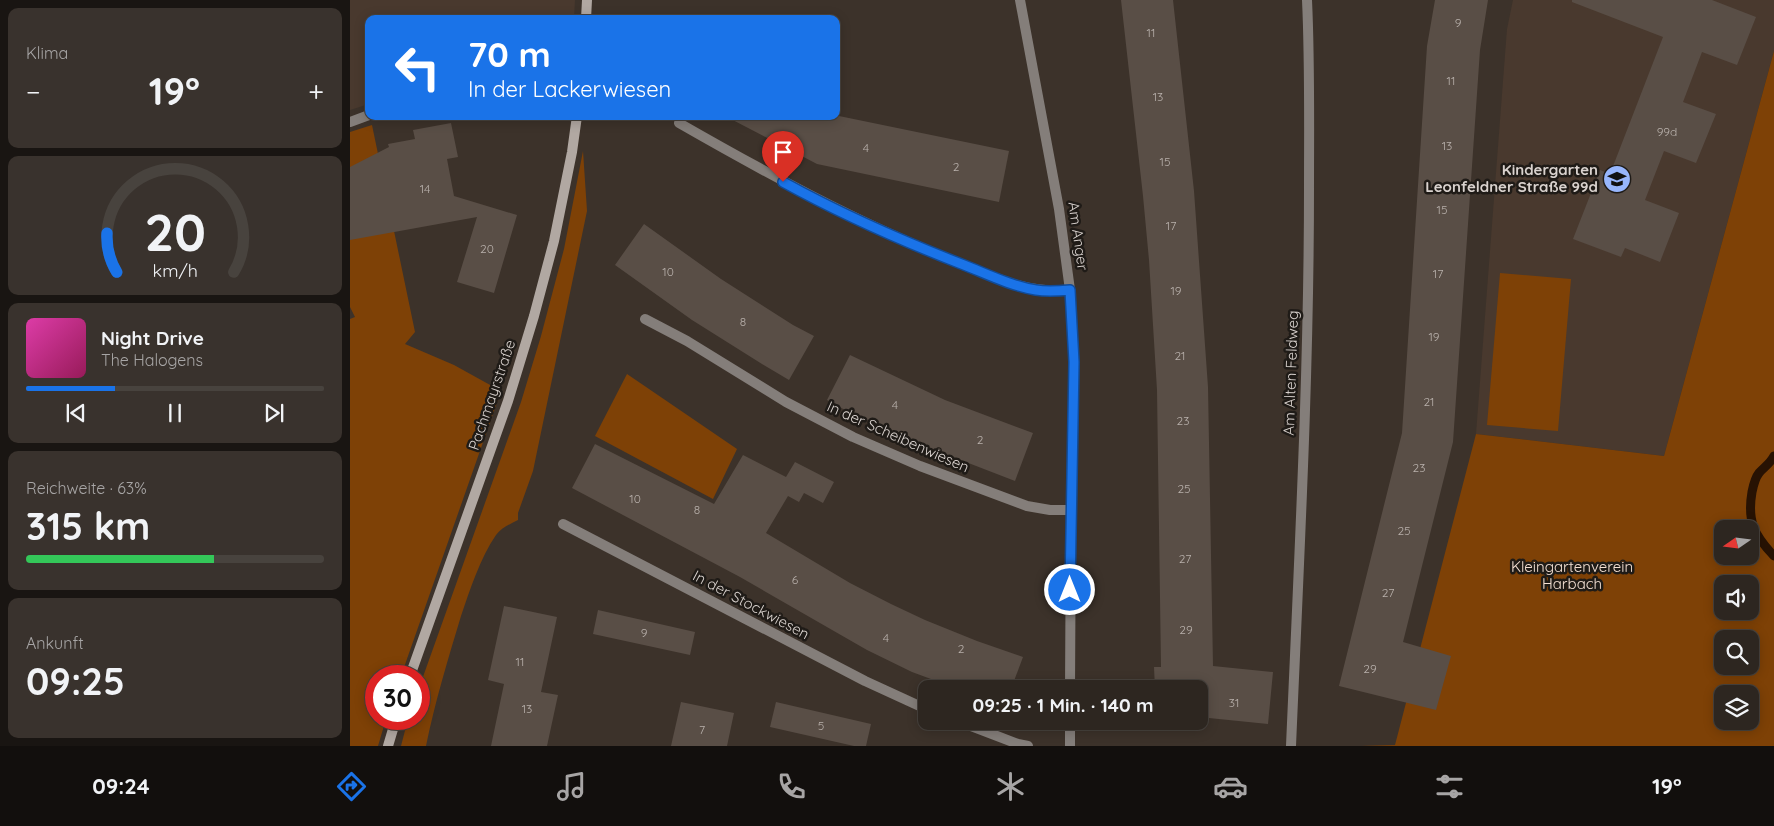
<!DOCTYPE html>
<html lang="de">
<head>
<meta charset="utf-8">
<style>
  :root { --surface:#2d2620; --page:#39322d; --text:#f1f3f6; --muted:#a7a5a5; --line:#48433e; --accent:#1a73e8 }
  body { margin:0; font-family:Quicksand,sans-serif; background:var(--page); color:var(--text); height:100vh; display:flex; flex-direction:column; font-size:19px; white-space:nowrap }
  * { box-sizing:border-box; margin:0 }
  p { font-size:16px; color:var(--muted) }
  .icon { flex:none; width:28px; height:28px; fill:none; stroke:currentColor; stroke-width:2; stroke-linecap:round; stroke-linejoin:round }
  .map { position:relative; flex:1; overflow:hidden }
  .side { display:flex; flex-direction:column; gap:8px; padding:8px; background:#191512; width:350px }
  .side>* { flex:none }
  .hud { position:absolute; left:15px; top:15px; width:475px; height:105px; border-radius:10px; box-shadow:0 2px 12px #0003,0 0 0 1px var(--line); background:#1a73e8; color:#fff; overflow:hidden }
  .needle { width:32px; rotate:256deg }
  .controls { position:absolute; left:1364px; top:520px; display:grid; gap:10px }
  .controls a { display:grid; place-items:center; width:45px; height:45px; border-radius:10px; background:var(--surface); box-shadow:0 2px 12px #0003,0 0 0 1px var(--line); font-size:25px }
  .speed { position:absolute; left:15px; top:665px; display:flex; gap:10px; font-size:25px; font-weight:700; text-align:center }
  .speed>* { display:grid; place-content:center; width:65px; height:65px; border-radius:50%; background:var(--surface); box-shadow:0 2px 12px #0003,0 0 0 1px var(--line); line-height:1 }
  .speed .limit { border:8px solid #d22; background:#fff; color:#111 }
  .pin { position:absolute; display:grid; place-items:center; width:42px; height:42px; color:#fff; margin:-51px -21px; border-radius:50% 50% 50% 0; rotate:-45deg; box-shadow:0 0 5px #0007 }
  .pin .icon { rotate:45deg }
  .me { position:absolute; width:55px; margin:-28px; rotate:0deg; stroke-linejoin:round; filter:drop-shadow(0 0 4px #0008) }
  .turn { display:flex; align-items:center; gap:18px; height:105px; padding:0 20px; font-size:22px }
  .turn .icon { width:65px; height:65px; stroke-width:2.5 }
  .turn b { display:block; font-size:35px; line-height:42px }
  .big { font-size:38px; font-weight:700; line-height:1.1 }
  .side .card { flex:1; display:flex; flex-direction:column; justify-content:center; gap:8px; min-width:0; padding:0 18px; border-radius:10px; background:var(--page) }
  .side .dial { align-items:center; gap:0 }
  .dial svg { height:130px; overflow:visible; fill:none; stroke:var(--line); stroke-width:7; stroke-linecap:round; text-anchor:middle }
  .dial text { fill:var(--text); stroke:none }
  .song { display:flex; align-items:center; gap:15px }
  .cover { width:60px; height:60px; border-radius:8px; background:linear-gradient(135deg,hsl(320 70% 55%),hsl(330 70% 35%)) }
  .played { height:5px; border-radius:2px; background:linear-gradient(90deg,var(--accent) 30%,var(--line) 30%) }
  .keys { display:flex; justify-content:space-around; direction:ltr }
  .heat { display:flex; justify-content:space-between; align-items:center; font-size:28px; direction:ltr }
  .charge { height:8px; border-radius:4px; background:linear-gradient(90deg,#34c759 63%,var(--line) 0) }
  .trip { position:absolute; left:568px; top:680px; width:290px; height:50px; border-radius:10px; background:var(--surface); box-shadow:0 2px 12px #0003,0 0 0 1px var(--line); font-weight:700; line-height:50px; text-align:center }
  .menu { display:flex; height:80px; justify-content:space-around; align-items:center; background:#120f0d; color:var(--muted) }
  .menu .icon { width:35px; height:35px }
  .menu .active { color:var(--accent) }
  .menu b { font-size:22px; color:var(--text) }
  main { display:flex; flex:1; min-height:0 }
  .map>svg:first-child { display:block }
  .built { fill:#49392e }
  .green { fill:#7e4106; fill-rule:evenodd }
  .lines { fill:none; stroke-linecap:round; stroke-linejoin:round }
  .stream { stroke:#271203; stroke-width:9 }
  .building { fill:#594e46 }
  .street { stroke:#847e7a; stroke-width:10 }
  .secondary { stroke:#b1a8a2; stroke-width:10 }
  .route-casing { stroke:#114b97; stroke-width:12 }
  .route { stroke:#1a73e8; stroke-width:9 }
  .labels { text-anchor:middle; stroke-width:5; stroke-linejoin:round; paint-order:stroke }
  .number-label { font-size:12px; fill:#b9b1ac }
  .poi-label { font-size:15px; font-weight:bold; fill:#d9d2ce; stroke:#1f1b17; text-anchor:end }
  .street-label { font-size:15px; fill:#d9d2ce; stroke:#1f1b17 }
  .park-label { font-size:15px; fill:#f4e0d3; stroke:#1f1b17 }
</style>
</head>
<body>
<main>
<section class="side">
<div class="card"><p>Klima</p>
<div class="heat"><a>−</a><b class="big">19°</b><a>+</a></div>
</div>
<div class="card dial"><svg viewBox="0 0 100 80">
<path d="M14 69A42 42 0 1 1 86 69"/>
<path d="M14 69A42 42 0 0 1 8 45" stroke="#1a73e8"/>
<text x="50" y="56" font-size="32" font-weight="700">20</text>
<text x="50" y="72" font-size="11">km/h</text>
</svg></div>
<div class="card">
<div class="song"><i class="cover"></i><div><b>Night Drive</b><p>The Halogens</p></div></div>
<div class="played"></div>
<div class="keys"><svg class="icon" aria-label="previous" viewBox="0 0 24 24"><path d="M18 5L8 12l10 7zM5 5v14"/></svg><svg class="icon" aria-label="pause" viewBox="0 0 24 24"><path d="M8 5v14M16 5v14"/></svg><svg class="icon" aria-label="next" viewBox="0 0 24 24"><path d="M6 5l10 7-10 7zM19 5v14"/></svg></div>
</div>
<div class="card"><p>Reichweite · 63%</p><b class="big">315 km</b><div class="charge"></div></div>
<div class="card"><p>Ankunft</p><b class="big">09:25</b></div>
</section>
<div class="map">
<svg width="1424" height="746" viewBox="0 0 1424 746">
  <rect width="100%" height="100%" fill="#3c322a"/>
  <g class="built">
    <path d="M 0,0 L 225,0 L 224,19 L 19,19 L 19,104 L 0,110 Z"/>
    <path d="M 1163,0 L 1424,0 L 1424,51 L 1314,456 L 1126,434 L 1157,29 Z"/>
  </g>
  <g class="green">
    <path d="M 1424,51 L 1424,746 L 1011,746 L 1045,745 L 1126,434 L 1314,456 ZM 1372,529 L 1400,529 L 1400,556 L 1372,556 ZM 1372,584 L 1400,584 L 1400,611 L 1372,611 ZM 1372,639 L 1400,639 L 1400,666 L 1372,666 ZM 1372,694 L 1400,694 L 1400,721 L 1372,721 Z"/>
    <path d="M 22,125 L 65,332 L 55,344 L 104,365 L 151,391 L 51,676 L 26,676 L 26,719 L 36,719 L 28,746 L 0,746 L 0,319 L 5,317 L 0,307 L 0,132 Z"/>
    <path d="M 233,151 L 237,211 L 183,471 L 168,513 L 168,520 C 160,524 151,528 146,535 C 130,558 120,590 111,616 C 98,659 85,702 76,746 L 51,746 L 58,719 L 69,719 L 69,688 L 171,402 L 191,336 L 214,249 Z"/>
    <path d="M 1150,273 L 1221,279 L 1208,431 L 1137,425 Z"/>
    <path d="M 277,374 L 387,449 L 363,499 L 245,436 Z"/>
  </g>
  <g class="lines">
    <path class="stream" d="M 1424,456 C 1420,464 1414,467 1409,473 C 1405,478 1403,487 1402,492 C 1397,521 1404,535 1424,556"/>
  </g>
  <g class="building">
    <path d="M 771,0 L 823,0 L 844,191 L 858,387 L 863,666 L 923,672 L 918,724 L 849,717 L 849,689 L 805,689 L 804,667 L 811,667 L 807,390 L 799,260 L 793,196 Z"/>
    <path d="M 1085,0 L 1138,0 L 1130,50 L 1103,442 L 1053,642 L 1101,656 L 1086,710 L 989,686 L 1052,433 L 1077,46 Z"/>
    <path d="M 1222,0 L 1362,0 L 1406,17 L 1387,65 L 1352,52 L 1333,102 L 1366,114 L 1346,163 L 1314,151 L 1295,200 L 1329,213 L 1310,262 L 1275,248 L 1271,257 L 1223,239 L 1250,170 L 1260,174 L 1313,37 L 1222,2 Z"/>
    <path d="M 375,116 L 489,116 L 659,151 L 649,202 L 467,164 Z"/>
    <path d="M 101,123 L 108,157 L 97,159 L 104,196 L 167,215 L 144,293 L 107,282 L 127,217 L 0,240 L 0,167 L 39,147 L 38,144 L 65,139 L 63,130 Z"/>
    <path d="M 294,224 L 371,279 L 443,325 L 464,336 L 439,380 L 412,364 L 342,320 L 265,265 Z"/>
    <path d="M 500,355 L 595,400 L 683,433 L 665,481 L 577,447 L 495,410 L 477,400 Z"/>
    <path d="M 245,444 L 364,504 L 393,455 L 436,477 L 445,462 L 484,482 L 473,503 L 454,493 L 449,502 L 438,496 L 416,533 L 500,583 L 541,604 L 575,620 L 627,641 L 673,657 L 661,689 L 608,689 L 562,672 L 517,650 L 390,577 L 222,488 Z"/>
    <path d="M 154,606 L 207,617 L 191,692 L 208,695 L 197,746 L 141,746 L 154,684 L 138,680 Z"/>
    <path d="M 248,610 L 345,632 L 340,655 L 243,634 Z"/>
    <path d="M 331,702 L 384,713 L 377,746 L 321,746 Z"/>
    <path d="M 426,702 L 521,724 L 516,746 L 504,746 L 420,727 Z"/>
  </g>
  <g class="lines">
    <g class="street">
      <path d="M 670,0 L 709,209 L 720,290 L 724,362 L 721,510 L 720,689"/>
      <path d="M 0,122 L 19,115"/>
      <path d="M 329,123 C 418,174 508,223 604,261 C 644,277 676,294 720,290"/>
      <path d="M 295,319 L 337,341 L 436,402 L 503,437 L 570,466 L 677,506 L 700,510 L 721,510"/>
      <path d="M 213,524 L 515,681 L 576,709"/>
      <path d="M 608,721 L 668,744 L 678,746"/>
      <path d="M 720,746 L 720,721"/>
      <path d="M 941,746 C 949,560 959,374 959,188 C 959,126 960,63 957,0"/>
    </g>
    <g class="secondary">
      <path d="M 236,19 L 237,0"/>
      <path d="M 60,676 L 158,401 L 184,316 L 204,241 L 222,152 L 227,116"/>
      <path d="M 38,746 L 46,719"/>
    </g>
  </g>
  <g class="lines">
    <g class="route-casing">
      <path id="route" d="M 433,182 C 491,214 552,241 614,265 C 637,274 661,286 686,290 C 697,292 709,291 720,290 L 724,362 L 720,590"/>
    </g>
    <use href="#route" class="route"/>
  </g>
  <defs>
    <g id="school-disc" transform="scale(1.4375)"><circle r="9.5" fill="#97b6fd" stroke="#1f1b17"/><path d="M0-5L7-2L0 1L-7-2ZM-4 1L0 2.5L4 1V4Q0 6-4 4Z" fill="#111"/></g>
  </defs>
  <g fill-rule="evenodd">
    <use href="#school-disc" x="1267" y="179"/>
  </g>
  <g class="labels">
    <g class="number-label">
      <text x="1108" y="27">9</text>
      <text x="801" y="37">11</text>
      <text x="1101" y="85">11</text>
      <text x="808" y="101">13</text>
      <text x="1317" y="136">99d</text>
      <text x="1097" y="150">13</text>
      <text x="516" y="152">4</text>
      <text x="815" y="166">15</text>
      <text x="606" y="171">2</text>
      <text x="75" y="193">14</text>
      <text x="1092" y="214">15</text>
      <text x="821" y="230">17</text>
      <text x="137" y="253">20</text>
      <text x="318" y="276">10</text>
      <text x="1088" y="278">17</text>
      <text x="826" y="295">19</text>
      <text x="393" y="326">8</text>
      <text x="1084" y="341">19</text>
      <text x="830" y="360">21</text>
      <text x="1079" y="406">21</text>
      <text x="545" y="409">4</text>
      <text x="833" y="425">23</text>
      <text x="630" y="444">2</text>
      <text x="1069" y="472">23</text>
      <text x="834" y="493">25</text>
      <text x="285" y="503">10</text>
      <text x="347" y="514">8</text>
      <text x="1054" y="535">25</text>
      <text x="835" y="563">27</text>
      <text x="445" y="584">6</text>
      <text x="1038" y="597">27</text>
      <text x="836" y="634">29</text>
      <text x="294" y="637">9</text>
      <text x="536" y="642">4</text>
      <text x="611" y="653">2</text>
      <text x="170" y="666">11</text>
      <text x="1020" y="673">29</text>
      <text x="884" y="707">31</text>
      <text x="177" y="713">13</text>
      <text x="471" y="730">5</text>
      <text x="352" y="734">7</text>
    </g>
    <g class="poi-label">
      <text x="1248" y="175">Kindergarten<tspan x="1248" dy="17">Leonfeldner Straße 99d</tspan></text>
    </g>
    <g class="street-label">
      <text transform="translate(728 236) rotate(82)" y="5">Am Anger</text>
      <text transform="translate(941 373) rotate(-88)" y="5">Am Alten Feldweg</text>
      <text transform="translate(142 395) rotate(-71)" y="5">Pachmayrstraße</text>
      <text transform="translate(548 437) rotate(24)" y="5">In der Scheibenwiesen</text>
      <text transform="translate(401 605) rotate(28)" y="5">In der Stockwiesen</text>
    </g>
    <g class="park-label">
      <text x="1222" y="572">Kleingartenverein<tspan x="1222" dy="17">Harbach</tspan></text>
    </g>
  </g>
</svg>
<div class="controls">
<a><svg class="needle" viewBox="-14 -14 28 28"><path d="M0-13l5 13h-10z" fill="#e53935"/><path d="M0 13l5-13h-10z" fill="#a7a5a5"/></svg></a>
<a><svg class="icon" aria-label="sound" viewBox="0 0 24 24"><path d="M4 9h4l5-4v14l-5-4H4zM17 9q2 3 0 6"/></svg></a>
<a><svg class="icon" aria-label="search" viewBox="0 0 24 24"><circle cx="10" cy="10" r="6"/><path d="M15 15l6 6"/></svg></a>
<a><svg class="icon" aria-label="layers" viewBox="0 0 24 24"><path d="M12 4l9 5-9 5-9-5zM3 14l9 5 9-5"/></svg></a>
</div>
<div class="speed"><div class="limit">30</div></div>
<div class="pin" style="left:433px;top:182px;background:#d93025"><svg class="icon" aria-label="arrive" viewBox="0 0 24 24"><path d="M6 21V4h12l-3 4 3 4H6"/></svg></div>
<svg class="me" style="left:720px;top:590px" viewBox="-20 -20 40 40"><circle r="17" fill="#1a73e8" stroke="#fff" stroke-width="3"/><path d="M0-11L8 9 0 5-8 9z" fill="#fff"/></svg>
<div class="trip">09:25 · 1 Min. · 140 m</div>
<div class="hud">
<div class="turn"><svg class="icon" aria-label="left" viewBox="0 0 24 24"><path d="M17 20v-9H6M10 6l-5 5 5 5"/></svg><div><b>70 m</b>In der Lackerwiesen</div></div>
</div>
</div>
</main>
<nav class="menu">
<b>09:24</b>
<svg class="icon active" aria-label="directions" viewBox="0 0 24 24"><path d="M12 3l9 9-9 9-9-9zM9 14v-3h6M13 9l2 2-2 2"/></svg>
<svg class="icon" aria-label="music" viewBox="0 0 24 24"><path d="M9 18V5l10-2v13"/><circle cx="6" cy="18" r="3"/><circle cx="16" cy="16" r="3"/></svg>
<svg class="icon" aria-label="phone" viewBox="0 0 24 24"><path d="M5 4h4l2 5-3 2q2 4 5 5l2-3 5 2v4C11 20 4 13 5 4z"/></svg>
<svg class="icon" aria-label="climate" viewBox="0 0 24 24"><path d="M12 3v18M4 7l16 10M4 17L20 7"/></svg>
<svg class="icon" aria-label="car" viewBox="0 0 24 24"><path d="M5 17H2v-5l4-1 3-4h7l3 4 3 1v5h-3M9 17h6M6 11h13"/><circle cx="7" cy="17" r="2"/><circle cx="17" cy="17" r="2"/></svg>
<svg class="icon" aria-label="filters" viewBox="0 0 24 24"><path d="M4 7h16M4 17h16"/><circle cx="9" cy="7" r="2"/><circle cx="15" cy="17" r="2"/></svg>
<b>19°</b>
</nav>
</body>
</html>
